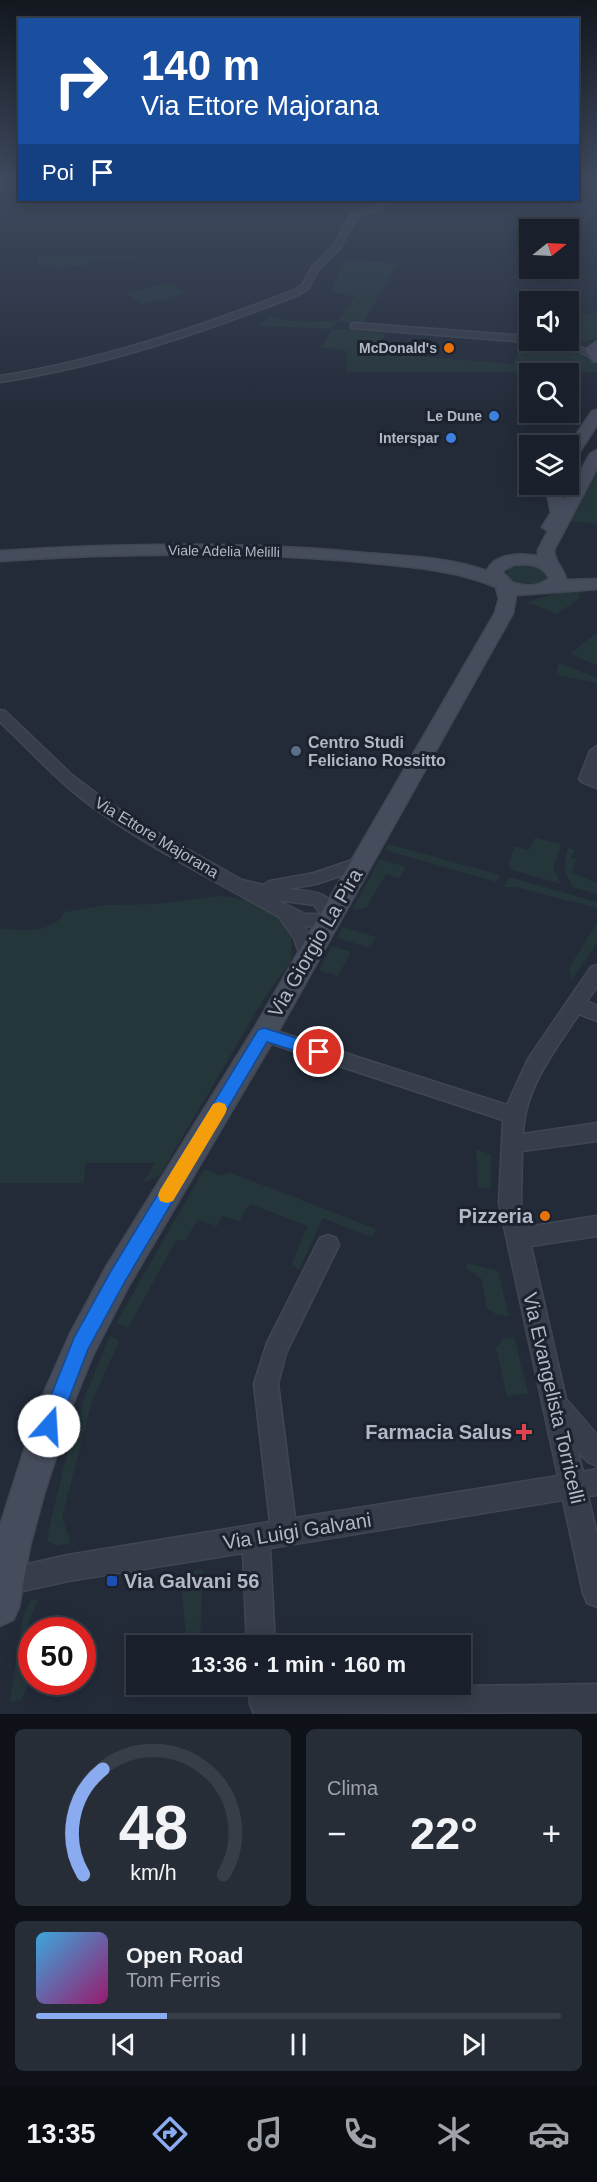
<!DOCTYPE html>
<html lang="it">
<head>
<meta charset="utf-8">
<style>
  :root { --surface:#1a202b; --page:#272d37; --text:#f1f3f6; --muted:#9fa3a9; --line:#383e47; --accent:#8babf1 }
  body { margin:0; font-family:Helvetica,sans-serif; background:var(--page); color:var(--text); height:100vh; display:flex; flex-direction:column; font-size:22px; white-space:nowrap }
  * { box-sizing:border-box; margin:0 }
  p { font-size:20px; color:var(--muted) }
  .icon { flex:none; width:33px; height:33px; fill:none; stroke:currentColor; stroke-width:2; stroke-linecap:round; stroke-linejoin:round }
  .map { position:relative; height:1714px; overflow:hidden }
  .sheet { display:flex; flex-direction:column; gap:15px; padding:15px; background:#0e1218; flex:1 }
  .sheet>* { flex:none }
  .top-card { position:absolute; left:18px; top:18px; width:561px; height:183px; border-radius:0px; box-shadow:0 3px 15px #0003,0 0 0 2px var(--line); background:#1a4fa0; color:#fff; overflow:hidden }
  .needle { width:39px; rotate:72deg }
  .fabs { position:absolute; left:519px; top:219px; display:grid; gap:12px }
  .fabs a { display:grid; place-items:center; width:60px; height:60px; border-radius:0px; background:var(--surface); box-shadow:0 3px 15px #0003,0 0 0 2px var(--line); font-size:30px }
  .speed { position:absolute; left:18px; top:1617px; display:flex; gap:12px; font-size:30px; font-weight:700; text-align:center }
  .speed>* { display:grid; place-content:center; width:78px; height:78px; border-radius:50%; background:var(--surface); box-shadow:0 3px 15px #0003,0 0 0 2px var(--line); line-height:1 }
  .speed .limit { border:9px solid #d22; background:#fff; color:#111 }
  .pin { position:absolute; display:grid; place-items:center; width:51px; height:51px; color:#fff; margin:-26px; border:3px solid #fff; border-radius:50%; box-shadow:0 2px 6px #0007 }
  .me { position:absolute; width:66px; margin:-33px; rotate:19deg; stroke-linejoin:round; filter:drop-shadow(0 0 4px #0008) }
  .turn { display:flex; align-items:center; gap:21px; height:126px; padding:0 24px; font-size:27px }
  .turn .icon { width:78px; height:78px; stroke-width:2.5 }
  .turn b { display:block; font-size:42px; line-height:51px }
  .then { display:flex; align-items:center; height:57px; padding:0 24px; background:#0003; gap:12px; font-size:22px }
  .big { font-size:45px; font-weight:800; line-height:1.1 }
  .sheet .tile { flex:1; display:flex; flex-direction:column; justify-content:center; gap:9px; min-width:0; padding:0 21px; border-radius:9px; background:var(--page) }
  .sheet .dial { align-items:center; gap:0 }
  .dial svg { height:156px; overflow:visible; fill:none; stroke:var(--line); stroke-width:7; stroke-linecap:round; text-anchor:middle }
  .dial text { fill:var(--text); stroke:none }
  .song { display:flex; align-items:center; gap:18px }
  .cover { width:72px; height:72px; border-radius:9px; background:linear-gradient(135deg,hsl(200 70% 55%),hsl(320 70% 35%)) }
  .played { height:6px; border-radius:3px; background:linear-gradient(90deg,var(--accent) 25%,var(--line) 25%) }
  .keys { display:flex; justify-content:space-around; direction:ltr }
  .heat { display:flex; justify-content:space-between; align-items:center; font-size:33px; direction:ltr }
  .sheet .tiles { flex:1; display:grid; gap:15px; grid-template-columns:1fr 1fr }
  .tile:last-child { grid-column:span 2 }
  .trip { position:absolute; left:126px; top:1635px; width:345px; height:60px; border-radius:0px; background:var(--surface); box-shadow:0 3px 15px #0003,0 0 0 2px var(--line); font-weight:800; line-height:60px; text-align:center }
  .tab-bar { display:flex; height:96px; justify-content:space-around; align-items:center; background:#0a0d11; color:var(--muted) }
  .tab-bar .icon { width:42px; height:42px }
  .tab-bar .current { color:var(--accent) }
  .tab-bar b { font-size:27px; color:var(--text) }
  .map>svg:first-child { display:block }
  .green { fill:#25363a }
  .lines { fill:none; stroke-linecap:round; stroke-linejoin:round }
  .street-casing { stroke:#404653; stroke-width:3 }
  .secondary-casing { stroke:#404653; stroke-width:3 }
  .street { fill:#373d4a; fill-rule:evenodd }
  .secondary { fill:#454c5c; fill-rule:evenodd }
  .route { fill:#1a73e8; stroke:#114b97; stroke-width:1.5 }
  .slow { fill:#f59e0b }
  .food-dot { fill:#e8710a; stroke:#1c222e; stroke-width:2 }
  .shop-dot { fill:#3f7fe0; stroke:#1c222e; stroke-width:2 }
  .service-dot { fill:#5c6f8a; stroke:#1c222e; stroke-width:2 }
  .health-dot { fill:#e0444e; stroke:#1c222e; stroke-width:2 }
  .transit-dot { fill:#1a4fb4; stroke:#1c222e; stroke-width:2 }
  .labels { text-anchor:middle; stroke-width:6; stroke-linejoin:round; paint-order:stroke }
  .far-poi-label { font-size:14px; font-weight:bold; fill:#b2b8c6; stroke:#1c222e; text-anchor:end }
  .far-street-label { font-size:14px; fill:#b2b8c6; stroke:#1c222e }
  .poi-label { font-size:16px; font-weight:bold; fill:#b2b8c6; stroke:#1c222e; text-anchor:start }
  .street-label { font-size:16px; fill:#b2b8c6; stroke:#1c222e }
  .near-street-label { font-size:20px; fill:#b2b8c6; stroke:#1c222e }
  .near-poi-label { font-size:20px; font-weight:bold; fill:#b2b8c6; stroke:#1c222e; text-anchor:end }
</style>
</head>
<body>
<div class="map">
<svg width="597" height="1714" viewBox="0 0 597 1714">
  <rect width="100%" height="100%" fill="#232b39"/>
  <g class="green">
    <path d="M 108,255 L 139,258 L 90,259 L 86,266 L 57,267 L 39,264 L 38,256 L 72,257 Z"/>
    <path d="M 345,260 L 397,263 L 363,323 L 338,321 L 333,329 L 387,333 L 374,353 L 513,364 L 523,343 L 580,353 L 585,358 L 597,365 L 597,372 L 347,372 L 346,351 L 321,347 L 332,329 L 259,326 L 271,315 C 290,325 317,320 338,321 L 355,296 L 330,292 Z"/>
    <path d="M 171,283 L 186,294 L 141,304 L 126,293 Z"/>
    <path d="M 597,313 L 597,339 L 576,343 L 555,341 L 568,340 L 569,314 Z"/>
    <path d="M 597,472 L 597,524 L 570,521 Z"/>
    <path d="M 525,564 L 539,567 L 547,573 L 546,581 C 533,589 516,587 506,576 L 507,569 Z"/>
    <path d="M 586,589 L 578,595 L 581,597 L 557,614 L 527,602 L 564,591 Z"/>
    <path d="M 595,634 L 597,635 L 597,665 L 570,654 Z"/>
    <path d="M 559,663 L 597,678 L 597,683 L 556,675 Z"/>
    <path d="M 535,838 L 561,844 L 553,868 L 561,884 L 513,870 L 508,865 L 515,846 L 528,850 Z"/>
    <path d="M 388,844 L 500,875 L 497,882 L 385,850 Z"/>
    <path d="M 568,848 L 575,850 L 571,858 L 576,859 L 572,873 L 597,883 L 597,894 L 573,887 C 564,872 563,865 568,848 Z"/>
    <path d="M 380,859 L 406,867 L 399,878 L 386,874 L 366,908 L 352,910 Z"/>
    <path d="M 509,877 L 597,902 L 597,908 L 515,887 L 505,887 Z"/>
    <path d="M 221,896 L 247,900 L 274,915 L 287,926 L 292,938 L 291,961 L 265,997 L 160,1175 L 143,1183 L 155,1163 L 85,1163 L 84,1183 L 0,1183 L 0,928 C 22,931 53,934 65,912 L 105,905 L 159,904 Z"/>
    <path d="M 597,923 L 597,942 L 571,981 L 569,968 Z"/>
    <path d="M 343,927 L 376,937 L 370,948 L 337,938 Z"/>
    <path d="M 332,946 L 351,952 L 338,976 L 319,970 Z"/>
    <path d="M 476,1149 L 491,1155 L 491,1188 L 478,1188 Z"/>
    <path d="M 204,1169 L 221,1176 L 229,1172 L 376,1229 L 372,1237 L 323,1218 L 299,1270 L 292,1264 L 308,1226 L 250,1204 L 239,1221 L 223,1216 L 217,1226 L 198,1220 L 185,1240 L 176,1240 L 128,1328 L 116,1323 Z"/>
    <path d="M 467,1263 L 498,1271 L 509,1316 L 497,1315 L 487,1308 L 481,1278 L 467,1269 Z"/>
    <path d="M 110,1336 L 119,1341 L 92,1401 L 62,1517 L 71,1543 L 57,1546 L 48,1541 L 48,1533 L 63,1470 L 85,1396 Z"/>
    <path d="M 514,1337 L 528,1393 L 507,1397 L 496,1348 L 503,1339 Z"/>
    <path d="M 203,1569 L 200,1645 L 187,1645 L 180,1574 Z"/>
    <path d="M 38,1599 L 28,1624 L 27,1686 L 22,1699 L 10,1702 L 23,1617 L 31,1600 Z"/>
  </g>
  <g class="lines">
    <g class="street-casing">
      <g id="street">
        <path d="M 391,200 L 400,200 L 356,218 L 340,248 L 318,270 L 308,289 L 298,295 C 201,333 104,366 0,382 L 0,376 C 101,360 196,328 292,291 L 302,285 L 312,267 L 334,245 L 350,215 Z"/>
        <path d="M 354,323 L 514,335 L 530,338 L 530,340 C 553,340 576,343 597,354 L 597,358 L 591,358 L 578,351 L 514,341 L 351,328 L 351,324 Z"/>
        <path d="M 0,710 L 5,711 L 73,776 L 108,802 L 140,823 L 242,880 L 263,885 L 270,881 L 314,873 L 361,857 L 367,859 L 369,863 L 367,867 L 316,884 L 287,889 C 313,892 329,889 340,917 L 337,921 L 319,927 L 304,926 L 311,937 L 317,957 L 314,962 L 308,964 L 302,962 L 294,938 L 279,917 C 219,883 155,851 98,811 C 62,786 32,752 0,722 ZM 277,900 L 314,905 L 321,914 L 305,914 Z"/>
        <path d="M 597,746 L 597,788 L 582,782 L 579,779 L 590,751 Z"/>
        <path d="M 597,965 L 597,987 L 587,1001 L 597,1006 L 597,1021 L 579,1014 C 555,1050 524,1089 523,1134 L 597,1123 L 597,1141 L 522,1151 L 521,1203 L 526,1227 L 597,1216 L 597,1236 L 531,1246 L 566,1399 L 597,1435 L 597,1466 L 588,1462 L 578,1452 L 583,1472 L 597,1469 L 597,1495 L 588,1496 L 597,1534 L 597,1607 L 587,1603 L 583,1593 L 563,1500 L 270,1548 L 275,1646 L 247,1646 L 243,1553 L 68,1581 L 5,1595 L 0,1593 L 0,1571 L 5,1569 L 68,1555 L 270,1522 L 254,1384 L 267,1343 L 320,1238 L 328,1235 L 336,1238 L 339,1245 L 286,1353 L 278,1384 L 295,1518 L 558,1476 L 499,1203 L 503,1120 L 257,1039 L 254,1034 L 257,1029 L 264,1027 L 507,1105 L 528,1059 L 591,967 Z"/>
        <path d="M 249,1684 L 277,1684 L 278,1689 L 597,1684 L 597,1712 L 254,1714 L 250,1704 Z"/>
      </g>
    </g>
    <g class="secondary-casing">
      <g id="secondary">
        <path d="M 597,341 L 597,362 L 593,361 L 585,350 Z"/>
        <path d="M 597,410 L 597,425 L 573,462 L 568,463 L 568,447 L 592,411 Z"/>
        <path d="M 597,450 L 597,468 L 554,550 C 554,563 565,569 566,580 L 597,579 L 597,589 L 516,595 L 513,613 L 273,1041 L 128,1287 L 93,1355 L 73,1404 L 44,1494 L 30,1546 L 19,1607 L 13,1620 L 0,1626 L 0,1526 L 39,1404 L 70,1334 L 106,1267 L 255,1027 L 495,613 L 499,599 L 496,587 C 453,569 409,567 363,562 C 242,551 121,553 0,561 L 0,551 C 122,543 244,541 365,553 C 406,556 448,557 487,571 C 494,553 521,553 538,556 L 538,550 L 548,531 L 542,527 L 551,513 L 545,484 L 560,484 L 564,502 L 590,454 ZM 514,565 C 528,563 543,565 549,578 C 540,587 525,587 513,583 L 503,573 L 504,570 Z"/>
      </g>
    </g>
    <use href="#street" class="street"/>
    <use href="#secondary" class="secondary"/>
  </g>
  <linearGradient id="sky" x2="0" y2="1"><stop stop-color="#13181f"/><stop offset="0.43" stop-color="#3f4a5f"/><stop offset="1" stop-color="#3f4a5f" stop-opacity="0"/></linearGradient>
  <rect width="597" height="420" fill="url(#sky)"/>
  <path class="route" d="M 264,1028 L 324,1047 L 327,1052 L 324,1056 L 319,1058 L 267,1042 L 124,1283 L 88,1349 L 56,1433 L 49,1436 L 42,1433 L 39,1426 L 74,1338 L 111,1271 L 258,1030 Z"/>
  <path class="slow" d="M 219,1102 L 225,1104 L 227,1109 L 225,1114 L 173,1201 L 167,1203 L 160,1201 L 158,1195 L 160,1190 L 213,1104 Z"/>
  <g class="food-dot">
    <circle cx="449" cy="348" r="6"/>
    <circle cx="545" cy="1216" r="6"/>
  </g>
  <g class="shop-dot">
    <circle cx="494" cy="416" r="6"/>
    <circle cx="451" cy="438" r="6"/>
  </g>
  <circle class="service-dot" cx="296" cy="751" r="6"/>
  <path class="health-dot" d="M521 1423h6v6h6v6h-6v6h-6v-6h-6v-6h6z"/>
  <rect class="transit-dot" x="106" y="1575" width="12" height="12" rx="3"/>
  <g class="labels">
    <g class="far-poi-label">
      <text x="437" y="353">McDonald's</text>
      <text x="482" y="421">Le Dune</text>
      <text x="439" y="443">Interspar</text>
    </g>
    <g class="far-street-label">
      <text transform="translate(224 551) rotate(1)" y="5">Viale Adelia Melilli</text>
    </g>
    <g class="poi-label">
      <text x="308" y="748">Centro Studi<tspan x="308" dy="18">Feliciano Rossitto</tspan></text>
    </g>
    <g class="street-label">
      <text transform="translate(157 837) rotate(31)" y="6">Via Ettore Majorana</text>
    </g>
    <g class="near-street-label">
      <text transform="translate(315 943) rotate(-60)" y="7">Via Giorgio La Pira</text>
      <text transform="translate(554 1398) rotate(77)" y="7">Via Evangelista Torricelli</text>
      <text transform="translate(297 1531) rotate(-9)" y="7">Via Luigi Galvani</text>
    </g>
    <g class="near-poi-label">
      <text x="533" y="1223">Pizzeria</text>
      <text x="512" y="1439">Farmacia Salus</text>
      <text x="124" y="1588" text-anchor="start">Via Galvani 56</text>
    </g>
  </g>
</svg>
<div class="fabs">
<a><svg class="needle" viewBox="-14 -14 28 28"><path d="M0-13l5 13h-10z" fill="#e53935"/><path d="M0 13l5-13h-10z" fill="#9fa3a9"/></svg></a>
<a><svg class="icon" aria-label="sound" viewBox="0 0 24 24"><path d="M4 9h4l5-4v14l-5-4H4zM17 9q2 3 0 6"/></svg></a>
<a><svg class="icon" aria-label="search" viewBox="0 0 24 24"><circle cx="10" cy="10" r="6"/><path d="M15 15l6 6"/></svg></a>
<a><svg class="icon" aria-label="layers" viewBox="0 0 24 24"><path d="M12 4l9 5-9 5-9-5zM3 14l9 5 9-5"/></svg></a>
</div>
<div class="speed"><div class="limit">50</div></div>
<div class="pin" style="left:319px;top:1052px;background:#d93025"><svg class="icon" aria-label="arrive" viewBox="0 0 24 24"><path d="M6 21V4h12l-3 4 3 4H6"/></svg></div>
<svg class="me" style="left:49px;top:1426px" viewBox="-20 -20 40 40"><circle r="19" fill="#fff"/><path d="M0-13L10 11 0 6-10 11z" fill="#1a73e8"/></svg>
<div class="trip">13:36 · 1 min · 160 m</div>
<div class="top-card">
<div class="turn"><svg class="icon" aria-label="right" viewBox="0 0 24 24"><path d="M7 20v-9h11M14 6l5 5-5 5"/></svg><div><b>140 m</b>Via Ettore Majorana</div></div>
<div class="then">Poi<svg class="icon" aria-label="arrive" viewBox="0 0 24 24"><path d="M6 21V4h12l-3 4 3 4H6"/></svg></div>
</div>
</div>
<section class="sheet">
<div class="tiles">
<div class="tile dial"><svg viewBox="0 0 100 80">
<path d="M14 69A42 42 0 1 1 86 69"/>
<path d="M14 69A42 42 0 0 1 24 15" stroke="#8babf1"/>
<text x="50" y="56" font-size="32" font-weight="700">48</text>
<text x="50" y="72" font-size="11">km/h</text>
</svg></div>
<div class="tile"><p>Clima</p>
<div class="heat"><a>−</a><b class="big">22°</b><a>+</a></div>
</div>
<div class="tile">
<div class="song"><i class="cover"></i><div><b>Open Road</b><p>Tom Ferris</p></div></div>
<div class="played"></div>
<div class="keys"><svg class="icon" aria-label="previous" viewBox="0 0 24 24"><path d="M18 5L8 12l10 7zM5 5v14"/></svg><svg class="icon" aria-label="pause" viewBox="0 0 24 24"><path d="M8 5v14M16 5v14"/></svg><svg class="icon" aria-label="next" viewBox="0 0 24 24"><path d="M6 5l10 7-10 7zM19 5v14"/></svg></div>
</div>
</div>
</section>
<nav class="tab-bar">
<b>13:35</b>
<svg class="icon current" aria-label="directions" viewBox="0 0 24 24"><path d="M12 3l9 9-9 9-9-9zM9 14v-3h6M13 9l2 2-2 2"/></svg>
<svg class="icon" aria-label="music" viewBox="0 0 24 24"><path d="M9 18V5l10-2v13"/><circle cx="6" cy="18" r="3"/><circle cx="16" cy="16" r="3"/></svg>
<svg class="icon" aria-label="phone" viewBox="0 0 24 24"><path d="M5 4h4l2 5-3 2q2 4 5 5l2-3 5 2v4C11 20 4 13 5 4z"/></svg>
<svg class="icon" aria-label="climate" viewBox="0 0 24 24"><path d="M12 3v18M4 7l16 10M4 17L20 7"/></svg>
<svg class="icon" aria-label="car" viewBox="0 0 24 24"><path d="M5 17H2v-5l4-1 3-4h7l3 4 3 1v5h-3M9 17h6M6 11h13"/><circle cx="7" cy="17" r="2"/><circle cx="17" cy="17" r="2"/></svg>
</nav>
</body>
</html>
